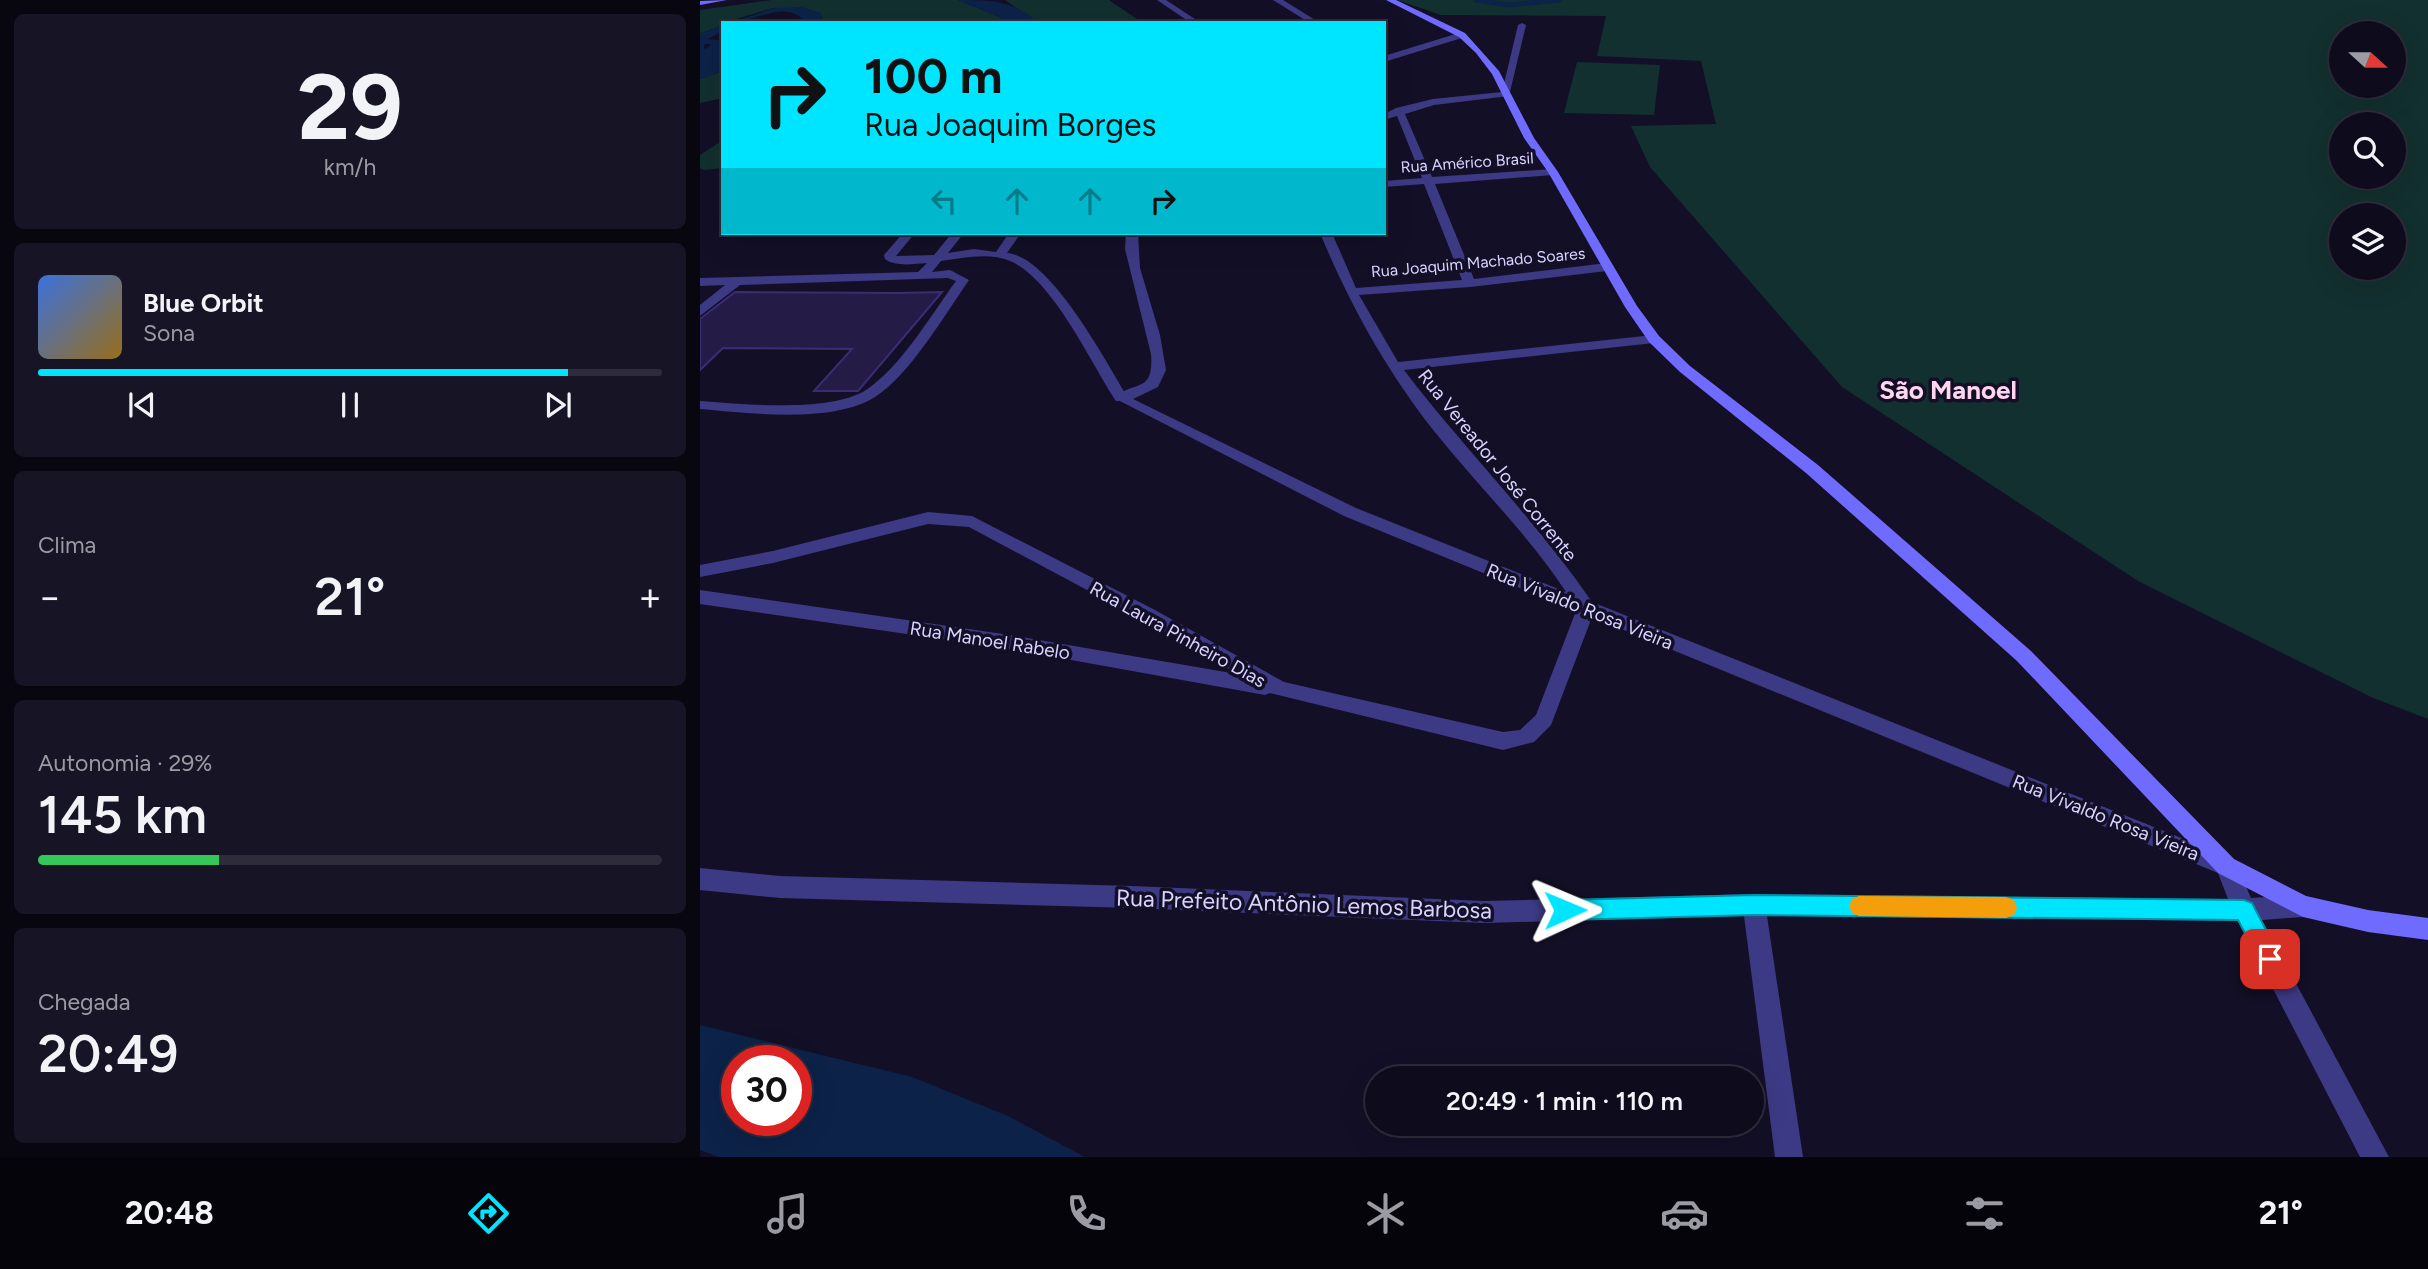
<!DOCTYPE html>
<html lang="pt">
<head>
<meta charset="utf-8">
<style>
  :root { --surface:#0e0b1c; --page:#171425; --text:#f1f3f6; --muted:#9b9ba3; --line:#2e2b3b; --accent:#00e5ff }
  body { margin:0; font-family:Figtree,sans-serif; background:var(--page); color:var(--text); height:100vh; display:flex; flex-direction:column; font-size:26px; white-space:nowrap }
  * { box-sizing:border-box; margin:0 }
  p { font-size:23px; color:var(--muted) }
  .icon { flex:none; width:38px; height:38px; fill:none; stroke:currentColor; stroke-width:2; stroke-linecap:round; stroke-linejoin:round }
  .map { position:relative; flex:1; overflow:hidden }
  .drawer { display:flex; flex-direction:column; gap:14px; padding:14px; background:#08060f; width:700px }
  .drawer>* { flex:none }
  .hud { position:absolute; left:21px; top:21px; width:665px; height:214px; border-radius:0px; box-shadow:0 7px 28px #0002,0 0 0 2px var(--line); background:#00e5ff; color:#111; overflow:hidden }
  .needle { width:46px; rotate:111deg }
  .tools { position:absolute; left:1629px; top:21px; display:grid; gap:14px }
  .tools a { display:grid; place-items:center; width:77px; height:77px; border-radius:50%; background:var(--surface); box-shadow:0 7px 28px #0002,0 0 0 2px var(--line); font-size:35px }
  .speed { position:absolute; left:21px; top:1045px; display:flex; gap:14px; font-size:35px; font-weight:700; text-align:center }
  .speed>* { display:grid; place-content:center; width:91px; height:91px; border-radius:50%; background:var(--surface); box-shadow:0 7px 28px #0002,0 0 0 2px var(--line); line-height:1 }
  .speed .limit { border:10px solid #d22; background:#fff; color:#111 }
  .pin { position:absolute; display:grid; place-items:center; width:60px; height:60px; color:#fff; margin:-30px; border-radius:14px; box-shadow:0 4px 10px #0006 }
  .me { position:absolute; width:77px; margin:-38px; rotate:89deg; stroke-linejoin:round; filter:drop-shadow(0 0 5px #0008) }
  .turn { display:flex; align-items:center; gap:24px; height:147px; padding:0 28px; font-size:32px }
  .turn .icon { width:91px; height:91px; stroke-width:2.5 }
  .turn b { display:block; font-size:49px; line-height:60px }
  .lanes { display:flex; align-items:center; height:66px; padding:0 28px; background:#0003; justify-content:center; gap:35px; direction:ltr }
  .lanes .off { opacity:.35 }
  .big { font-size:52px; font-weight:600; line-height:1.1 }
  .drawer .tile { flex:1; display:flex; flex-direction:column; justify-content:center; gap:10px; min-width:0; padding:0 24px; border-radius:10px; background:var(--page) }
  .drawer .dial { align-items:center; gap:0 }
  .dial b { font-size:91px; line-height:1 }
  .song { display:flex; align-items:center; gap:21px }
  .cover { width:84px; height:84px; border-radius:10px; background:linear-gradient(135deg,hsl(220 70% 55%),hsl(40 70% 35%)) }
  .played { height:7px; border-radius:4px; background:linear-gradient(90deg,var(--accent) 85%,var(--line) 85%) }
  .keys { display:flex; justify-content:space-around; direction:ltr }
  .heat { display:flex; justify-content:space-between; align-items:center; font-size:38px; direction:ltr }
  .charge { height:10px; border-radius:5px; background:linear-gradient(90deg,#34c759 29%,var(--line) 0) }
  .trip { position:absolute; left:665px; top:1066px; width:399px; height:70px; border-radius:35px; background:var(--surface); box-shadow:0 7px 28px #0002,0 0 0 2px var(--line); font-weight:600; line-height:70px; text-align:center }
  .tab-bar { display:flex; height:112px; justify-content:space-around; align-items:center; background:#06040b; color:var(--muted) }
  .tab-bar .icon { width:49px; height:49px }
  .tab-bar .current { color:var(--accent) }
  .tab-bar b { font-size:32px; color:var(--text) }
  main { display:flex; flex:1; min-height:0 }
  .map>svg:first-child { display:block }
  .green { fill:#12302f; fill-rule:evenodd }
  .water { fill:#0c2248; fill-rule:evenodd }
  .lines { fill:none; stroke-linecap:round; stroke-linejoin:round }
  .stream { stroke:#0c2248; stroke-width:5 }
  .river { fill:#0c2248; fill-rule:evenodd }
  .building { fill:#241b47; stroke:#3b2d73; stroke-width:2 }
  .service { fill:#3d3a85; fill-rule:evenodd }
  .minor { fill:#3d3a85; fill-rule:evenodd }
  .secondary { fill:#6f6bff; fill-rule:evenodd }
  .route { fill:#00e5ff; stroke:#0095a6; stroke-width:2 }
  .slow { fill:#f59e0b }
  .labels { text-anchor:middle; stroke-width:7; stroke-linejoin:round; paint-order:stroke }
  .far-street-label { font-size:16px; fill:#d9d4ff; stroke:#130f26 }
  .street-label { font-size:19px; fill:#d9d4ff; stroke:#130f26 }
  .near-street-label { font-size:23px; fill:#d9d4ff; stroke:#130f26 }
  .district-label { font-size:26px; font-weight:bold; fill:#ffd6f0; stroke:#130f26 }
</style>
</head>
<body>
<main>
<section class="drawer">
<div class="tile dial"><b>29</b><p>km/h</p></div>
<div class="tile">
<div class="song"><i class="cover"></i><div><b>Blue Orbit</b><p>Sona</p></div></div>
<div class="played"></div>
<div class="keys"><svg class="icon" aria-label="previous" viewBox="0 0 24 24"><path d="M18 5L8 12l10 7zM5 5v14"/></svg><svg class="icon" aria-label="pause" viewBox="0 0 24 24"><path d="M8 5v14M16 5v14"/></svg><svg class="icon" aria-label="next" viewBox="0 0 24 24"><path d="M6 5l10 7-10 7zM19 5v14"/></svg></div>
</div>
<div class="tile"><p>Clima</p>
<div class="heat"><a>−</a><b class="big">21°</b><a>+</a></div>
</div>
<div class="tile"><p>Autonomia · 29%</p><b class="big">145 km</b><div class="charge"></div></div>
<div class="tile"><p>Chegada</p><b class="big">20:49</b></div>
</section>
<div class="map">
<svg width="1728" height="1157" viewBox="0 0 1728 1157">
  <rect width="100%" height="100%" fill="#130f26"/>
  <g class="green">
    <path d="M 72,0 L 258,0 L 300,17 L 304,23 L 122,23 L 121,13 L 73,8 L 23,23 L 23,25 L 0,34 L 0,10 Z"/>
    <path d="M 305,0 L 409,0 L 443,23 L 337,23 Z"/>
    <path d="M 697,0 L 1728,0 L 1728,719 L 1671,697 L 1438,581 L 1142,387 L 950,167 L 931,126 L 1016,124 L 1001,61 L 897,56 L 906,16 L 741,15 ZM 1694,33 L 1694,86 L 1642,86 L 1642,33 ZM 1694,124 L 1694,177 L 1642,177 L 1642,124 ZM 1694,215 L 1694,268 L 1642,268 L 1642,215 Z"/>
    <path d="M 877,62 L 960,65 L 954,115 L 864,113 Z"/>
    <path d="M 23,71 L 23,98 L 0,103 L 0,79 Z"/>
    <path d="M 23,140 L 23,168 L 4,170 L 0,168 L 0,155 Z"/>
  </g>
  <g class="water">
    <path d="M 258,0 C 291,0 313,0 337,22 L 304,23 L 300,17 Z"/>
    <path d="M 103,7 L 121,13 L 122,23 L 96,23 L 102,19 C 84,0 52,23 30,23 L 74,8 Z"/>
    <path d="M 23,25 L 23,31 L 6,40 L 4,47 L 9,54 L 10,63 L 23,61 L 23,71 L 0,79 L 0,34 Z"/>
    <path d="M 0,1025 L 212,1077 L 308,1116 L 385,1157 L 18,1157 L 0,1150 ZM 37,1060 L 96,1060 L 96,1120 L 37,1120 Z"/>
  </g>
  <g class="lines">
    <g class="stream">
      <path d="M 776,0 L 809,5 L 859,0"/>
      <path d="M 0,41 L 23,43"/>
    </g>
    <path class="river" d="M 23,41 L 23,66 L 11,76 L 0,78 L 0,54 L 12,44 Z"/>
  </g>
  <path class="building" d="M 35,292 L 200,293 L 242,292 L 158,391 L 114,391 L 152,349 L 23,348 L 0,370 L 0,319 Z"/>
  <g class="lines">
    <path class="service" d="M 203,233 L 215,233 L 196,256 L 234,255 L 252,233 L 264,233 L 248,253 L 274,249 L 296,252 L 309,233 L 321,233 L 307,253 C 351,257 406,362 428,398 L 426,401 L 416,401 C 391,363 352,278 310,261 C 290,252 262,258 241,261 L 232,272 L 250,270 L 269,280 C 246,313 209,376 175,397 C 132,424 49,413 0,409 L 0,401 C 42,404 130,413 166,390 C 201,367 231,315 256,281 L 248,278 L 40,285 L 0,316 L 0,305 L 25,285 L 0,286 L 0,278 L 218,272 L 227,263 C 213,264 196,267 185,259 L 184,255 Z"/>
    <g class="minor">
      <path d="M 457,0 L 466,0 L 501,23 L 491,23 Z"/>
      <path d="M 573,0 L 583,0 L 620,23 L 610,23 Z"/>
      <path d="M 822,23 L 826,25 L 809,96 L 734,105 L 705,114 L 732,177 L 853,169 L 858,172 L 853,175 L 735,184 L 774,279 L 907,263 L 913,267 L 907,271 L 770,287 L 659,295 L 698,362 L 954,335 L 961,339 L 954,343 L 704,370 C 764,449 836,520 892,602 L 1534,859 L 1551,898 L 1603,895 L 1611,898 L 1615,906 L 1611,914 L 1603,917 L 1562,920 L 1689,1157 L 1660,1157 L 1538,921 L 1067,916 L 1103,1157 L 1075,1157 L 1044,916 L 784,923 L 432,908 L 80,898 L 0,890 L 0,868 L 80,876 L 432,886 L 784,901 L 1054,894 L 1528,899 L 1518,873 L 892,617 L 851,725 L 834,742 L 803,750 L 570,693 L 565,695 L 310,649 L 0,604 L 0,590 L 310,635 L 537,674 L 443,620 L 269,527 L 228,524 L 73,563 L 0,577 L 0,565 L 73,551 L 228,512 L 272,516 L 455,610 L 584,682 L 803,732 L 820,730 L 836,715 L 876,611 L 644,516 L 414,398 C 435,379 454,395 451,354 L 425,249 L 426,233 L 438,233 L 440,268 L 460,335 L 466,370 L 458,387 L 433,399 L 656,508 L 866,592 C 828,534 777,485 734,431 C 686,370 650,305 620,233 L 632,233 L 656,288 L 762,280 L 724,184 L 684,187 L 684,181 L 722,178 L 697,116 L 684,120 L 684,114 L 696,108 L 733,99 L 802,92 L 818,25 Z"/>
      <path d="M 762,32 L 765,37 L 684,62 L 684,56 Z"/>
    </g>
    <g class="secondary">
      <path d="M 27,0 L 0,5 L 0,1 Z"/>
      <path d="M 686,0 L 696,0 L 765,33 L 799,71 L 834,138 L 858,172 L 937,306 L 959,336 L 990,366 L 1118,465 L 1331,651 L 1534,859 L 1606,896 L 1668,910 L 1728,918 L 1728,940 L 1668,932 L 1603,917 L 1518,873 L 1317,661 L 1106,473 L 980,372 L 949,342 L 925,307 L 848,172 L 824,138 L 792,74 L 776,53 L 759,37 Z"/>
    </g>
  </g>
  <path class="route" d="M 1054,895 L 1544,900 L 1552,903 L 1581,959 L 1578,967 L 1570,970 L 1563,967 L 1538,920 L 1054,915 L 865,920 L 858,917 L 855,910 L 858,903 L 865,900 Z"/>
  <path class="slow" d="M 1159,896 L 1306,897 L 1314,900 L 1317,908 L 1314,915 L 1306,918 L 1159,916 L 1152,913 L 1149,906 L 1152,899 Z"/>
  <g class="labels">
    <g class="far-street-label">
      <text transform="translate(767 162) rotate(-4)" y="6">Rua Américo Brasil</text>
      <text transform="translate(778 262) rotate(-5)" y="6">Rua Joaquim Machado Soares</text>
    </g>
    <g class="street-label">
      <text transform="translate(798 465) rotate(51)" y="7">Rua Vereador José Corrente</text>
      <text transform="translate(880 606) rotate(22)" y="7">Rua Vivaldo Rosa Vieira</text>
      <text transform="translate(478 634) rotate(29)" y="7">Rua Laura Pinheiro Dias</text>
      <text transform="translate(290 640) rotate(9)" y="7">Rua Manoel Rabelo</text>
      <text transform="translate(1406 817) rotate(22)" y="7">Rua Vivaldo Rosa Vieira</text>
    </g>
    <g class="near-street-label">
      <text transform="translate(604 904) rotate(2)" y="8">Rua Prefeito Antônio Lemos Barbosa</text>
    </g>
    <g class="district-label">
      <text x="1248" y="399">São Manoel</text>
    </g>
  </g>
</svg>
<div class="tools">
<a><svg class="needle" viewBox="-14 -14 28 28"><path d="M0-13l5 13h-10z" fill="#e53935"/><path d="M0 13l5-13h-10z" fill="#9b9ba3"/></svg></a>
<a><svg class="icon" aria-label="search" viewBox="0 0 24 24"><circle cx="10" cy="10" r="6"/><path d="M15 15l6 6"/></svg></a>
<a><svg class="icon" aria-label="layers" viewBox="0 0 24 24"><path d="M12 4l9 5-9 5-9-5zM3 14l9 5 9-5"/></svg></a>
</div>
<div class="speed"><div class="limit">30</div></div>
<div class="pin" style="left:1570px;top:959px;background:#d93025"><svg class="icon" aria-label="arrive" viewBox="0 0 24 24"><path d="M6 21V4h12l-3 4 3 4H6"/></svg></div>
<svg class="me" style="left:865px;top:910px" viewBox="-20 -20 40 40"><path d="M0-17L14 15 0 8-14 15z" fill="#00e5ff" stroke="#fff" stroke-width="4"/></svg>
<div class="trip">20:49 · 1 min · 110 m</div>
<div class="hud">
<div class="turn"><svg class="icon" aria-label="right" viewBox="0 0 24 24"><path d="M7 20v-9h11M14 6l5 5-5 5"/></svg><div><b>100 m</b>Rua Joaquim Borges</div></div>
<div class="lanes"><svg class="icon off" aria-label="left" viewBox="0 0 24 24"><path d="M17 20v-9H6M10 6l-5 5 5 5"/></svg><svg class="icon off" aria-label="ahead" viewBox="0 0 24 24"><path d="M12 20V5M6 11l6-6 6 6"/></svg><svg class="icon off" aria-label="ahead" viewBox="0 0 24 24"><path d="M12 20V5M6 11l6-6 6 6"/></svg><svg class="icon" aria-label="right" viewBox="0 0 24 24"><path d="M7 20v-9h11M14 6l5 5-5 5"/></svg></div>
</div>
</div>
</main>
<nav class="tab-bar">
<b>20:48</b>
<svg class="icon current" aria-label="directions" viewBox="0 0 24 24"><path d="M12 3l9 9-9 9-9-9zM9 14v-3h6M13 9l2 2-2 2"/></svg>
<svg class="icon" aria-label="music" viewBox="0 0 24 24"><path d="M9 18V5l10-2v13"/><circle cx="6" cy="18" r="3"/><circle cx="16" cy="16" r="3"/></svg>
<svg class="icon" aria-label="phone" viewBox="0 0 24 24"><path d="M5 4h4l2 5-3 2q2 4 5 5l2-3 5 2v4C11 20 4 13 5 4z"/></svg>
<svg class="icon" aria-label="climate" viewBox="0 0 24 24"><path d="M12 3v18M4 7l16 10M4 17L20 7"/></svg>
<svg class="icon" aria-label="car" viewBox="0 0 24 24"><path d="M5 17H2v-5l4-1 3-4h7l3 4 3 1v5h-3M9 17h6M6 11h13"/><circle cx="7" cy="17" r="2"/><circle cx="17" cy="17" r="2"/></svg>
<svg class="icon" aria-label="filters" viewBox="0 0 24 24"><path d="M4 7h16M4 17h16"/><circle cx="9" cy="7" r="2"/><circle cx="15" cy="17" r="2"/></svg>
<b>21°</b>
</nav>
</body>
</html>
